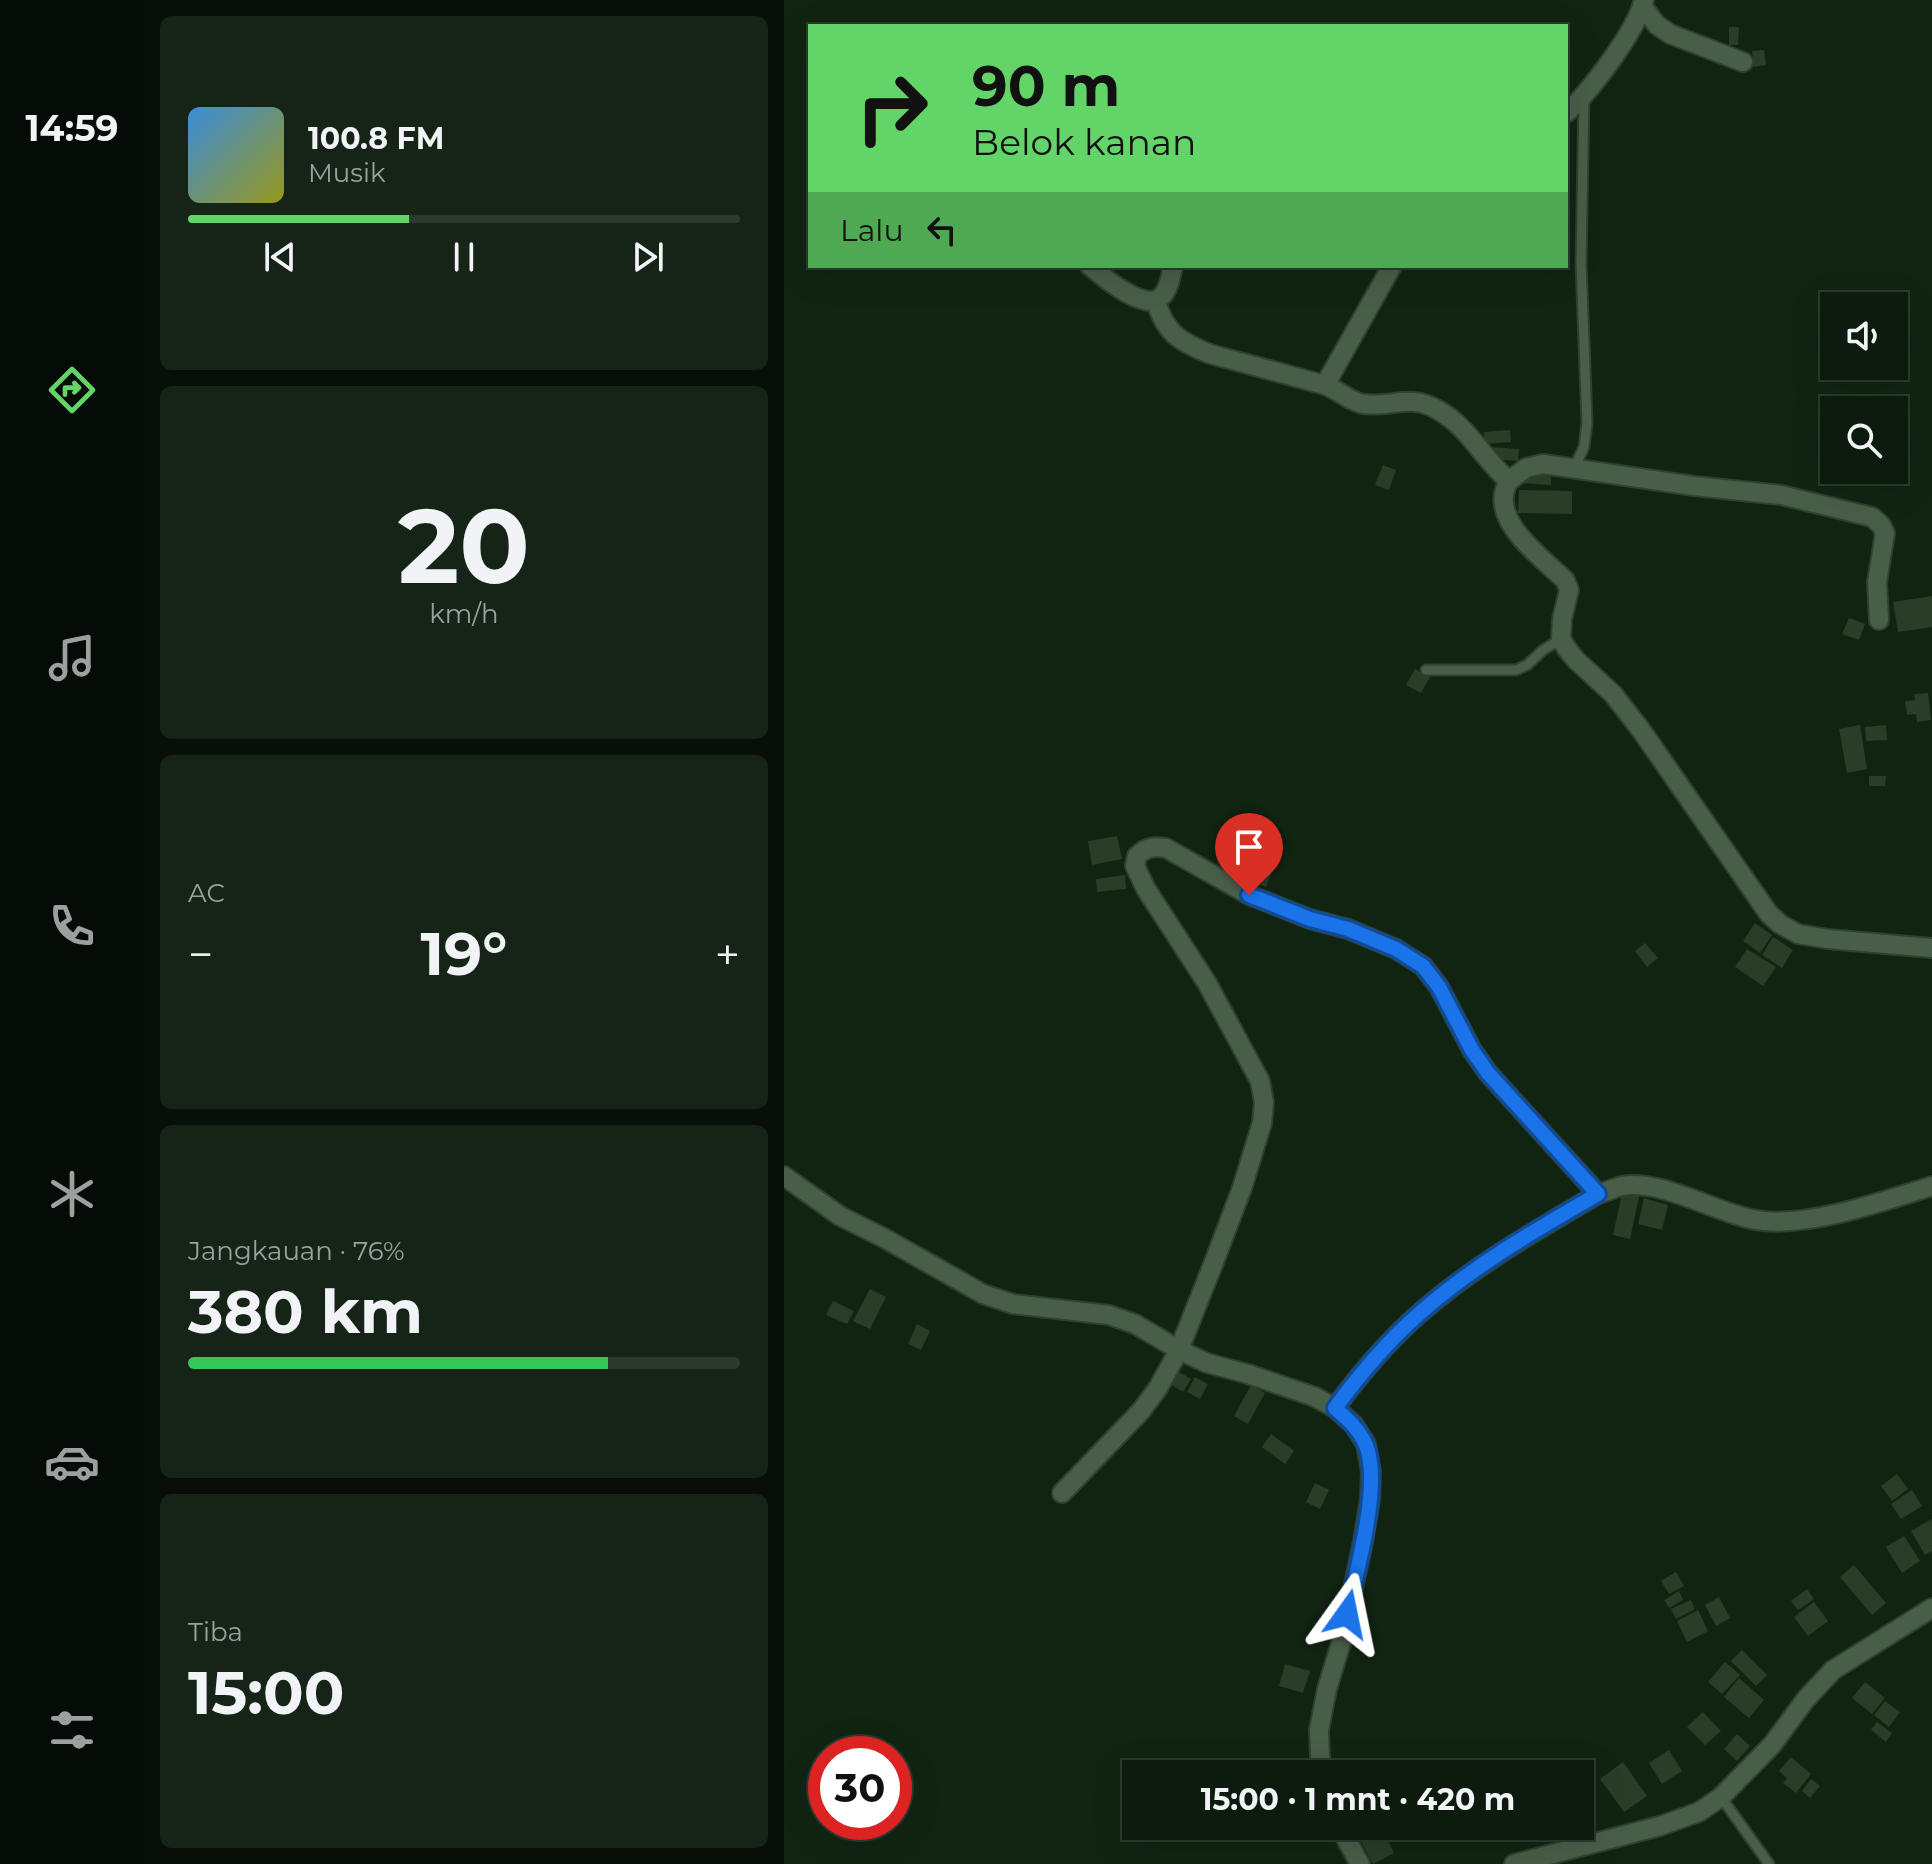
<!DOCTYPE html>
<html lang="id">
<head>
<meta charset="utf-8">
<style>
  :root { --surface:#0d1b0e; --page:#162417; --text:#f1f3f6; --muted:#9aa19e; --line:#2d392e; --accent:#63d468 }
  body { margin:0; font-family:Montserrat,sans-serif; background:var(--page); color:var(--text); height:100vh; display:flex; flex-direction:column; font-size:30px; white-space:nowrap }
  * { box-sizing:border-box; margin:0 }
  p { font-size:26px; color:var(--muted) }
  .icon { flex:none; width:44px; height:44px; fill:none; stroke:currentColor; stroke-width:2; stroke-linecap:round; stroke-linejoin:round }
  .map { position:relative; flex:1; overflow:hidden }
  .details { display:flex; flex-direction:column; gap:16px; padding:16px; background:#070f08; width:640px }
  .details>* { flex:none }
  .banner { position:absolute; left:24px; top:24px; width:760px; height:244px; border-radius:0px; box-shadow:0 8px 32px #0002,0 0 0 2px var(--line); background:#63d468; color:#111; overflow:hidden }
  .buttons { position:absolute; left:1036px; top:292px; display:grid; gap:16px }
  .buttons a { display:grid; place-items:center; width:88px; height:88px; border-radius:0px; background:var(--surface); box-shadow:0 8px 32px #0002,0 0 0 2px var(--line); font-size:40px }
  .speed { position:absolute; left:24px; top:1736px; display:flex; gap:16px; font-size:40px; font-weight:700; text-align:center }
  .speed>* { display:grid; place-content:center; width:104px; height:104px; border-radius:50%; background:var(--surface); box-shadow:0 8px 32px #0002,0 0 0 2px var(--line); line-height:1 }
  .speed .limit { border:12px solid #d22; background:#fff; color:#111 }
  .pin { position:absolute; display:grid; place-items:center; width:68px; height:68px; color:#fff; margin:-82px -34px; border-radius:50% 50% 50% 0; rotate:-45deg; box-shadow:0 0 8px #0007 }
  .pin .icon { rotate:45deg }
  .me { position:absolute; width:88px; margin:-44px; rotate:12deg; stroke-linejoin:round; filter:drop-shadow(0 0 6px #0008) }
  .turn { display:flex; align-items:center; gap:28px; height:168px; padding:0 32px; font-size:36px }
  .turn .icon { width:104px; height:104px; stroke-width:2.5 }
  .turn b { display:block; font-size:56px; line-height:68px }
  .then { display:flex; align-items:center; height:76px; padding:0 32px; background:#0003; gap:16px; font-size:30px }
  .big { font-size:60px; font-weight:700; line-height:1.1 }
  .details .card { flex:1; display:flex; flex-direction:column; justify-content:center; gap:12px; min-width:0; padding:0 28px; border-radius:12px; background:var(--page) }
  .details .dial { align-items:center; gap:0 }
  .dial b { font-size:104px; line-height:1 }
  .song { display:flex; align-items:center; gap:24px }
  .cover { width:96px; height:96px; border-radius:12px; background:linear-gradient(135deg,hsl(210 70% 55%),hsl(60 70% 35%)) }
  .played { height:8px; border-radius:4px; background:linear-gradient(90deg,var(--accent) 40%,var(--line) 40%) }
  .keys { display:flex; justify-content:space-around; direction:ltr }
  .heat { display:flex; justify-content:space-between; align-items:center; font-size:44px; direction:ltr }
  .charge { height:12px; border-radius:6px; background:linear-gradient(90deg,#34c759 76%,var(--line) 0) }
  .trip { position:absolute; left:338px; top:1760px; width:472px; height:80px; border-radius:0px; background:var(--surface); box-shadow:0 8px 32px #0002,0 0 0 2px var(--line); font-weight:700; line-height:80px; text-align:center }
  main { display:flex; flex:1; min-height:0 }
  .menu { display:flex; flex-direction:column; width:144px; justify-content:space-around; align-items:center; background:#050b06; color:var(--muted) }
  .menu .icon { width:56px; height:56px }
  .menu .active { color:var(--accent) }
  .menu b { font-size:36px; color:var(--text) }
  .map>svg:first-child { display:block }
  .building { fill:#293d29 }
  .lines { fill:none; stroke-linecap:round; stroke-linejoin:round }
  .service-casing { stroke:#2f4130; stroke-width:13 }
  .minor-casing { stroke:#2f4130; stroke-width:22 }
  .service { stroke:#495e49; stroke-width:9 }
  .minor { stroke:#495e49; stroke-width:18 }
  .route-casing { stroke:#114b97; stroke-width:20 }
  .route { stroke:#1a73e8; stroke-width:14 }
</style>
</head>
<body>
<main>
<nav class="menu">
<b>14:59</b>
<svg class="icon active" aria-label="directions" viewBox="0 0 24 24"><path d="M12 3l9 9-9 9-9-9zM9 14v-3h6M13 9l2 2-2 2"/></svg>
<svg class="icon" aria-label="music" viewBox="0 0 24 24"><path d="M9 18V5l10-2v13"/><circle cx="6" cy="18" r="3"/><circle cx="16" cy="16" r="3"/></svg>
<svg class="icon" aria-label="phone" viewBox="0 0 24 24"><path d="M5 4h4l2 5-3 2q2 4 5 5l2-3 5 2v4C11 20 4 13 5 4z"/></svg>
<svg class="icon" aria-label="climate" viewBox="0 0 24 24"><path d="M12 3v18M4 7l16 10M4 17L20 7"/></svg>
<svg class="icon" aria-label="car" viewBox="0 0 24 24"><path d="M5 17H2v-5l4-1 3-4h7l3 4 3 1v5h-3M9 17h6M6 11h13"/><circle cx="7" cy="17" r="2"/><circle cx="17" cy="17" r="2"/></svg>
<svg class="icon" aria-label="filters" viewBox="0 0 24 24"><path d="M4 7h16M4 17h16"/><circle cx="9" cy="7" r="2"/><circle cx="15" cy="17" r="2"/></svg>
</nav>
<section class="details">
<div class="card">
<div class="song"><i class="cover"></i><div><b>100.8 FM</b><p>Musik</p></div></div>
<div class="played"></div>
<div class="keys"><svg class="icon" aria-label="previous" viewBox="0 0 24 24"><path d="M18 5L8 12l10 7zM5 5v14"/></svg><svg class="icon" aria-label="pause" viewBox="0 0 24 24"><path d="M8 5v14M16 5v14"/></svg><svg class="icon" aria-label="next" viewBox="0 0 24 24"><path d="M6 5l10 7-10 7zM19 5v14"/></svg></div>
</div>
<div class="card dial"><b>20</b><p>km/h</p></div>
<div class="card"><p>AC</p>
<div class="heat"><a>−</a><b class="big">19°</b><a>+</a></div>
</div>
<div class="card"><p>Jangkauan · 76%</p><b class="big">380 km</b><div class="charge"></div></div>
<div class="card"><p>Tiba</p><b class="big">15:00</b></div>
</section>
<div class="map">
<svg width="1148" height="1864" viewBox="0 0 1148 1864">
  <rect width="100%" height="100%" fill="#112412"/>
  <g class="building">
    <path d="M 945,27 L 955,27 L 954,45 L 945,45 Z"/>
    <path d="M 980,50 L 982,65 L 970,67 L 968,51 Z"/>
    <path d="M 726,430 L 727,442 L 701,444 L 700,432 Z"/>
    <path d="M 707,447 L 735,449 L 734,461 L 706,459 Z"/>
    <path d="M 599,465 L 612,470 L 605,490 L 591,485 Z"/>
    <path d="M 736,473 L 767,475 L 767,485 L 735,483 Z"/>
    <path d="M 735,490 L 788,491 L 788,514 L 734,513 Z"/>
    <path d="M 1148,596 L 1148,627 L 1114,632 L 1109,602 Z"/>
    <path d="M 1065,618 L 1081,624 L 1075,640 L 1058,634 Z"/>
    <path d="M 631,669 L 646,677 L 637,693 L 622,685 Z"/>
    <path d="M 1144,693 L 1147,720 L 1133,722 L 1132,714 L 1123,715 L 1121,701 L 1131,700 L 1130,694 Z"/>
    <path d="M 1076,725 L 1083,769 L 1063,773 L 1055,729 Z"/>
    <path d="M 1102,725 L 1103,740 L 1082,741 L 1081,727 Z"/>
    <path d="M 1085,776 L 1102,776 L 1101,786 L 1085,786 Z"/>
    <path d="M 333,836 L 338,859 L 308,865 L 304,841 Z"/>
    <path d="M 473,837 L 498,846 L 482,887 L 457,877 Z"/>
    <path d="M 341,875 L 342,889 L 313,892 L 312,879 Z"/>
    <path d="M 971,923 L 988,935 L 976,953 L 959,941 Z"/>
    <path d="M 989,937 L 1009,950 L 998,968 L 978,955 Z"/>
    <path d="M 861,943 L 874,958 L 863,967 L 851,951 Z"/>
    <path d="M 963,949 L 992,967 L 979,986 L 951,967 Z"/>
    <path d="M 839,1189 L 856,1192 L 846,1239 L 829,1235 Z"/>
    <path d="M 860,1198 L 884,1205 L 878,1230 L 854,1224 Z"/>
    <path d="M 86,1289 L 102,1297 L 86,1329 L 69,1321 Z"/>
    <path d="M 49,1301 L 70,1311 L 63,1324 L 42,1315 Z"/>
    <path d="M 133,1324 L 146,1331 L 137,1350 L 124,1344 Z"/>
    <path d="M 390,1369 L 407,1379 L 399,1392 L 383,1382 Z"/>
    <path d="M 411,1377 L 424,1384 L 416,1399 L 403,1392 Z"/>
    <path d="M 467,1385 L 481,1393 L 464,1424 L 450,1416 Z"/>
    <path d="M 487,1434 L 510,1451 L 501,1464 L 478,1447 Z"/>
    <path d="M 1113,1474 L 1124,1489 L 1108,1501 L 1097,1486 Z"/>
    <path d="M 531,1483 L 545,1490 L 536,1509 L 522,1502 Z"/>
    <path d="M 1128,1490 L 1138,1506 L 1117,1519 L 1107,1504 Z"/>
    <path d="M 1148,1519 L 1148,1551 L 1141,1555 L 1127,1531 Z"/>
    <path d="M 1120,1536 L 1136,1561 L 1118,1573 L 1102,1547 Z"/>
    <path d="M 1070,1565 L 1102,1603 L 1088,1615 L 1056,1577 Z"/>
    <path d="M 892,1572 L 900,1586 L 885,1594 L 877,1581 Z"/>
    <path d="M 1023,1589 L 1030,1599 L 1014,1610 L 1007,1601 Z"/>
    <path d="M 895,1591 L 899,1600 L 885,1608 L 880,1600 Z"/>
    <path d="M 935,1597 L 946,1618 L 932,1626 L 921,1605 Z"/>
    <path d="M 907,1600 L 911,1609 L 892,1619 L 887,1609 Z"/>
    <path d="M 1030,1602 L 1044,1621 L 1024,1636 L 1010,1617 Z"/>
    <path d="M 914,1610 L 924,1631 L 903,1642 L 893,1621 Z"/>
    <path d="M 958,1650 L 983,1675 L 972,1686 L 947,1661 Z"/>
    <path d="M 941,1662 L 956,1675 L 938,1694 L 924,1682 Z"/>
    <path d="M 501,1664 L 526,1671 L 519,1693 L 495,1686 Z"/>
    <path d="M 955,1678 L 980,1700 L 965,1718 L 940,1697 Z"/>
    <path d="M 1081,1682 L 1101,1698 L 1088,1714 L 1068,1698 Z"/>
    <path d="M 1101,1701 L 1116,1712 L 1105,1727 L 1090,1715 Z"/>
    <path d="M 919,1712 L 937,1731 L 921,1745 L 903,1727 Z"/>
    <path d="M 1093,1722 L 1108,1733 L 1102,1742 L 1087,1730 Z"/>
    <path d="M 953,1734 L 966,1746 L 953,1761 L 940,1749 Z"/>
    <path d="M 885,1750 L 898,1771 L 878,1784 L 865,1763 Z"/>
    <path d="M 1007,1757 L 1027,1774 L 1012,1793 L 999,1783 L 1003,1778 L 995,1771 Z"/>
    <path d="M 839,1762 L 863,1796 L 840,1812 L 816,1779 Z"/>
    <path d="M 1027,1779 L 1036,1786 L 1026,1798 L 1018,1791 Z"/>
    <path d="M 574,1826 L 596,1826 L 610,1853 L 589,1864 L 570,1828 Z"/>
  </g>
  <g class="lines">
    <g class="service-casing">
      <g id="service">
        <path d="M 790,468 L 800,447 L 803,423 L 797,263 L 800,97"/>
        <path d="M 642,670 L 732,670 L 743,665 L 759,650 L 777,639"/>
        <path d="M 937,1797 L 985,1864"/>
      </g>
    </g>
    <g class="minor-casing">
      <g id="minor">
        <path d="M 858,6 L 873,25 L 886,34 L 959,62"/>
        <path d="M 782,113 C 807,91 852,31 860,0"/>
        <path d="M 306,266 C 319,277 363,314 378,296 C 385,289 387,276 389,266"/>
        <path d="M 608,266 L 541,385 C 554,390 566,402 580,404 C 609,408 625,393 654,410 C 685,427 699,459 725,481 C 702,518 757,557 781,580 L 785,590 L 778,619 L 777,639 L 783,649 L 792,660 L 829,694 L 857,730 L 985,914 L 996,924 L 1014,934 L 1044,939 L 1148,948"/>
        <path d="M 372,301 C 381,333 396,342 426,354 L 541,385"/>
        <path d="M 725,481 L 742,468 L 759,464 L 910,486 L 997,495 L 1088,517 L 1097,525 L 1101,533 L 1093,582 L 1095,620"/>
        <path d="M 0,1176 L 56,1216 L 100,1238 L 199,1294 L 229,1304 L 325,1315 L 351,1324 L 395,1350 L 423,1363 L 464,1374 L 531,1397 L 551,1408 L 570,1425 L 582,1444 L 587,1472 L 586,1499 L 579,1542 L 557,1643 L 543,1689 L 535,1730 L 536,1758 L 540,1774"/>
        <path d="M 551,1408 C 576,1374 604,1341 636,1313 C 690,1266 753,1230 814,1194 C 822,1192 830,1188 838,1186 C 878,1178 938,1217 980,1221 C 1029,1226 1100,1201 1148,1186"/>
        <path d="M 278,1493 L 357,1411 L 374,1388 L 395,1350 L 430,1262 L 458,1188 L 478,1123 L 480,1102 L 476,1081 L 423,983 L 362,889 L 351,866 L 353,856 C 362,847 370,846 382,848 L 465,895 L 526,919 L 564,929 L 612,949 L 639,966 L 655,987 L 688,1050 L 704,1073 L 814,1194"/>
        <path d="M 555,1826 L 576,1864"/>
        <path d="M 730,1864 L 876,1826 L 915,1812 L 937,1797 L 988,1745 L 1022,1699 L 1049,1670 L 1148,1608"/>
      </g>
    </g>
    <use href="#service" class="service"/>
    <use href="#minor" class="minor"/>
  </g>
  <g class="lines">
    <g class="route-casing">
      <path id="route" d="M 465,895 L 526,919 L 564,929 L 612,949 L 639,966 L 655,987 L 688,1050 L 704,1073 L 814,1194 C 753,1229 689,1266 636,1313 C 604,1341 576,1374 551,1408 C 562,1418 573,1427 580,1441 C 600,1478 572,1573 563,1614"/>
    </g>
    <use href="#route" class="route"/>
  </g>
</svg>
<div class="buttons">
<a><svg class="icon" aria-label="sound" viewBox="0 0 24 24"><path d="M4 9h4l5-4v14l-5-4H4zM17 9q2 3 0 6"/></svg></a>
<a><svg class="icon" aria-label="search" viewBox="0 0 24 24"><circle cx="10" cy="10" r="6"/><path d="M15 15l6 6"/></svg></a>
</div>
<div class="speed"><div class="limit">30</div></div>
<div class="pin" style="left:465px;top:895px;background:#d93025"><svg class="icon" aria-label="arrive" viewBox="0 0 24 24"><path d="M6 21V4h12l-3 4 3 4H6"/></svg></div>
<svg class="me" style="left:563px;top:1614px" viewBox="-20 -20 40 40"><path d="M0-17L14 15 0 8-14 15z" fill="#1a73e8" stroke="#fff" stroke-width="4"/></svg>
<div class="trip">15:00 · 1 mnt · 420 m</div>
<div class="banner">
<div class="turn"><svg class="icon" aria-label="right" viewBox="0 0 24 24"><path d="M7 20v-9h11M14 6l5 5-5 5"/></svg><div><b>90 m</b>Belok kanan</div></div>
<div class="then">Lalu<svg class="icon" aria-label="left" viewBox="0 0 24 24"><path d="M17 20v-9H6M10 6l-5 5 5 5"/></svg></div>
</div>
</div>
</main>
</body>
</html>
